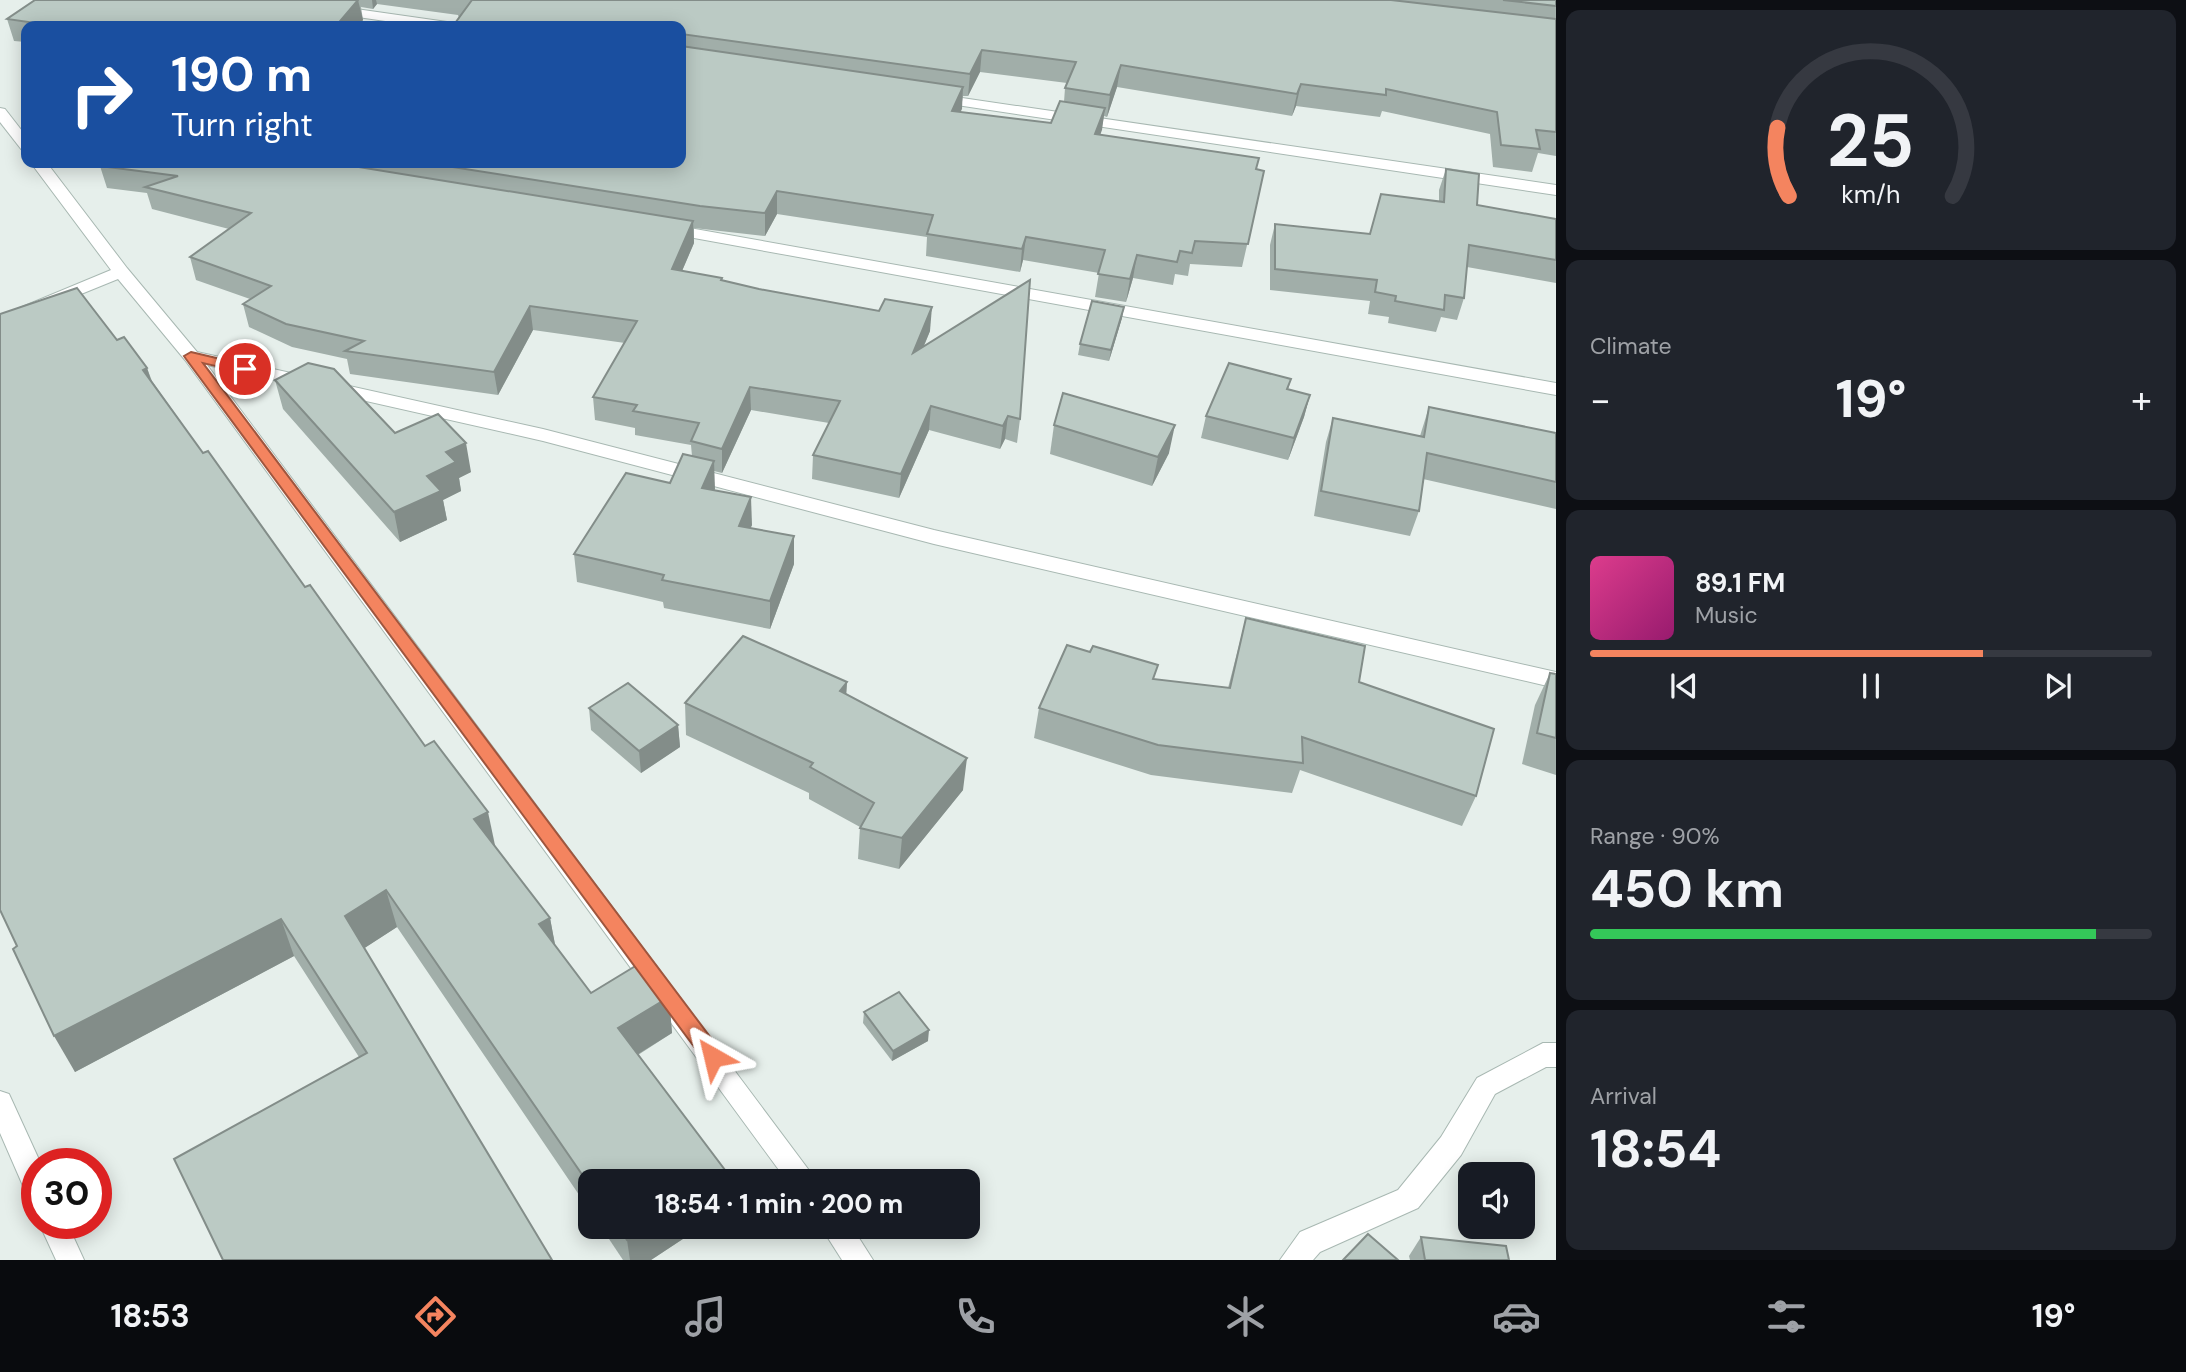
<!DOCTYPE html>
<html lang="en">
<head>
<meta charset="utf-8">
<style>
  :root { --surface:#171b24; --page:#20242c; --text:#f1f3f6; --muted:#9ea1a6; --line:#363941; --accent:#f4845f }
  body { margin:0; font-family:"DM Sans",sans-serif; background:var(--page); color:var(--text); height:100vh; display:flex; flex-direction:column; font-size:26px; white-space:nowrap }
  * { box-sizing:border-box; margin:0 }
  p { font-size:23px; color:var(--muted) }
  .icon { flex:none; width:38px; height:38px; fill:none; stroke:currentColor; stroke-width:2; stroke-linecap:round; stroke-linejoin:round }
  .map { position:relative; flex:1; overflow:hidden }
  .drawer { display:flex; flex-direction:column; gap:10px; padding:10px; background:#0d0f14; width:630px }
  .drawer>* { flex:none }
  .top-card { position:absolute; left:21px; top:21px; width:665px; height:147px; border-radius:14px; box-shadow:0 4px 18px #0003; background:#1a4fa0; color:#fff; overflow:hidden }
  .fabs { position:absolute; left:1458px; top:1162px; display:grid; gap:14px }
  .fabs a { display:grid; place-items:center; width:77px; height:77px; border-radius:14px; background:var(--surface); box-shadow:0 4px 18px #0003; font-size:35px }
  .speed { position:absolute; left:21px; top:1148px; display:flex; gap:14px; font-size:35px; font-weight:700; text-align:center }
  .speed>* { display:grid; place-content:center; width:91px; height:91px; border-radius:50%; background:var(--surface); box-shadow:0 4px 18px #0003; line-height:1 }
  .speed .limit { border:10px solid #d22; background:#fff; color:#111 }
  .pin { position:absolute; display:grid; place-items:center; width:60px; height:60px; color:#fff; margin:-30px; border:4px solid #fff; border-radius:50%; box-shadow:0 2px 7px #0007 }
  .me { position:absolute; width:77px; margin:-38px; rotate:323deg; stroke-linejoin:round; filter:drop-shadow(0 0 5px #0008) }
  .turn { display:flex; align-items:center; gap:24px; height:147px; padding:0 35px; font-size:32px }
  .turn .icon { width:91px; height:91px; stroke-width:2.5 }
  .turn b { display:block; font-size:49px; line-height:60px }
  .big { font-size:52px; font-weight:700; line-height:1.1 }
  .drawer .tile { flex:1; display:flex; flex-direction:column; justify-content:center; gap:10px; min-width:0; padding:0 24px; border-radius:14px; background:var(--page) }
  .drawer .dial { align-items:center; gap:0 }
  .dial svg { height:182px; overflow:visible; fill:none; stroke:var(--line); stroke-width:7; stroke-linecap:round; text-anchor:middle }
  .dial text { fill:var(--text); stroke:none }
  .song { display:flex; align-items:center; gap:21px }
  .cover { width:84px; height:84px; border-radius:10px; background:linear-gradient(135deg,hsl(330 70% 55%),hsl(320 70% 35%)) }
  .played { height:7px; border-radius:4px; background:linear-gradient(90deg,var(--accent) 70%,var(--line) 70%) }
  .keys { display:flex; justify-content:space-around; direction:ltr }
  .heat { display:flex; justify-content:space-between; align-items:center; font-size:38px; direction:ltr }
  .charge { height:10px; border-radius:5px; background:linear-gradient(90deg,#34c759 90%,var(--line) 0) }
  .trip { position:absolute; left:578px; top:1169px; width:402px; height:70px; border-radius:14px; background:var(--surface); box-shadow:0 4px 18px #0003; font-weight:700; line-height:70px; text-align:center }
  .menu { display:flex; height:112px; justify-content:space-around; align-items:center; background:#090b0e; color:var(--muted) }
  .menu .icon { width:49px; height:49px }
  .menu .active { color:var(--accent) }
  .menu b { font-size:32px; color:var(--text) }
  main { display:flex; flex:1; min-height:0 }
  .map>svg:first-child { display:block }
  .lines { fill:none; stroke-linecap:round; stroke-linejoin:round }
  .minor-casing { stroke:#a8b8b2; stroke-width:2 }
  .minor { fill:#fff; fill-rule:evenodd }
  .wall { fill:#a1aea9; fill-rule:evenodd }
  .shaded-wall { fill:#838d89 }
  .building { fill:#bbcac4; stroke:#838d89; stroke-width:2 }
  .route { fill:#f4845f; stroke:#9f563e; stroke-width:2 }
</style>
</head>
<body>
<main>
<div class="map">
<svg width="1556" height="1260" viewBox="0 0 1556 1260">
  <rect width="100%" height="100%" fill="#e6efeb"/>
  <g class="lines">
    <g class="minor-casing">
      <g id="minor">
        <path d="M 335,6 L 447,22 L 454,26 L 420,26 L 330,13 L 330,7 Z"/>
        <path d="M 935,94 L 1556,185 L 1556,195 L 930,101 L 928,98 Z"/>
        <path d="M 0,108 L 5,109 L 26,136 L 26,151 L 21,149 L 0,122 Z"/>
        <path d="M 31,163 L 47,163 L 127,268 L 197,352 L 543,429 L 934,530 L 1556,672 L 1556,688 L 934,544 L 543,441 L 207,365 L 817,1181 L 787,1181 L 185,360 L 118,279 L 0,327 L 0,316 L 111,270 Z"/>
        <path d="M 667,224 L 1556,383 L 1556,395 L 661,232 L 661,226 Z"/>
        <path d="M 1543,1043 L 1556,1043 L 1556,1067 L 1546,1067 L 1495,1094 L 1461,1155 L 1418,1208 L 1320,1252 L 1313,1260 L 1280,1260 L 1300,1232 L 1398,1190 L 1441,1137 L 1477,1078 Z"/>
        <path d="M 0,1091 L 9,1094 L 41,1164 L 37,1164 L 37,1199 L 27,1195 L 0,1133 Z"/>
        <path d="M 39,1223 L 67,1223 L 84,1260 L 56,1260 Z"/>
        <path d="M 821,1227 L 852,1227 L 873,1260 L 842,1260 Z"/>
      </g>
    </g>
    <use href="#minor" class="minor"/>
  </g>
  <g class="wall">
    <path d="M 35,0 L 1556,0 L 1556,156 L 1538,153 L 1532,172 L 1493,167 L 1490,134 L 1382,111 L 1380,117 L 1296,106 L 1292,116 L 1117,87 L 1107,117 L 1104,116 L 1100,135 L 1264,171 L 1242,267 L 1190,264 L 1188,276 L 1175,274 L 1173,285 L 1133,278 L 1126,302 L 1095,297 L 1099,273 L 1023,260 L 1020,272 L 926,256 L 927,237 L 777,214 L 765,236 L 694,228 L 694,243 L 682,271 L 722,278 L 723,281 L 930,331 L 924,346 L 1020,419 L 1017,443 L 1005,439 L 1000,449 L 929,430 L 899,498 L 812,479 L 813,455 L 829,423 L 751,410 L 722,473 L 714,471 L 714,490 L 752,525 L 750,528 L 794,536 L 794,564 L 770,629 L 664,608 L 663,602 L 577,582 L 574,554 L 670,483 L 692,456 L 691,445 L 635,435 L 635,428 L 595,420 L 593,397 L 625,343 L 533,330 L 498,395 L 350,374 L 347,359 L 292,347 L 249,327 L 243,304 L 250,299 L 196,280 L 190,257 L 229,229 L 152,209 L 147,193 L 107,188 L 100,166 L 103,163 L 681,163 L 681,26 L 459,18 L 458,15 L 377,4 L 373,9 L 361,7 L 363,20 L 358,26 L 26,26 L 26,42 L 14,41 L 7,19 ZM 980,72 L 1067,83 L 1065,88 L 1064,102 L 1051,123 L 960,112 L 963,96 L 968,96 Z"/>
    <path d="M 1446,169 L 1477,205 L 1556,219 L 1556,283 L 1467,267 L 1464,298 L 1457,320 L 1441,317 L 1436,332 L 1388,323 L 1389,317 L 1368,314 L 1370,301 L 1270,290 L 1270,245 L 1275,224 L 1370,234 L 1439,201 L 1439,190 Z"/>
    <path d="M 1122,318 L 1109,361 L 1078,355 L 1080,344 Z"/>
    <path d="M 147,368 L 152,381 L 203,453 L 305,587 L 495,847 L 550,918 L 555,945 L 591,993 L 669,997 L 672,1033 L 638,1055 L 728,1174 L 728,1181 L 590,1181 L 590,1211 L 397,927 L 364,948 L 552,1260 L 359,1057 L 294,956 L 75,1072 L 17,946 Z"/>
    <path d="M 1291,379 L 1288,390 L 1310,395 L 1304,417 L 1288,460 L 1201,438 L 1206,416 Z"/>
    <path d="M 275,380 L 395,433 L 471,472 L 459,478 L 461,491 L 443,500 L 447,520 L 400,542 L 283,409 Z"/>
    <path d="M 1429,407 L 1556,433 L 1556,509 L 1423,479 L 1419,511 L 1410,536 L 1314,516 L 1326,442 L 1333,418 L 1420,436 Z"/>
    <path d="M 1054,425 L 1169,453 L 1152,486 L 1050,454 Z"/>
    <path d="M 1246,618 L 1359,682 L 1476,796 L 1462,826 L 1300,770 L 1292,793 L 1151,775 L 1034,738 L 1039,708 L 1090,652 L 1155,679 L 1228,688 Z"/>
    <path d="M 1550,673 L 1556,674 L 1556,775 L 1522,764 L 1535,705 Z"/>
    <path d="M 847,682 L 846,694 L 963,790 L 899,869 L 858,859 L 860,827 L 809,799 L 809,793 L 686,735 L 685,703 Z"/>
    <path d="M 589,708 L 678,725 L 680,747 L 641,773 L 591,730 Z"/>
    <path d="M 864,1012 L 928,1041 L 892,1061 L 863,1023 Z"/>
    <path d="M 601,1227 L 701,1227 L 651,1260 L 623,1260 Z"/>
    <path d="M 1421,1237 L 1509,1260 L 1410,1260 L 1409,1256 Z"/>
  </g>
  <g class="shaded-wall">
    <path d="M 358,0 L 363,20 L 358,26 L 336,26 Z"/>
    <path d="M 372,0 L 376,0 L 377,4 L 373,9 Z"/>
    <path d="M 982,50 L 980,72 L 968,96 L 970,74 Z"/>
    <path d="M 1121,65 L 1117,87 L 1107,117 L 1110,95 Z"/>
    <path d="M 1301,84 L 1296,106 L 1292,116 L 1297,94 Z"/>
    <path d="M 963,87 L 962,109 L 950,133 L 952,111 Z"/>
    <path d="M 1105,108 L 1102,130 L 1092,157 L 1095,134 Z"/>
    <path d="M 777,191 L 777,214 L 765,236 L 765,213 Z"/>
    <path d="M 693,221 L 694,243 L 673,292 L 672,269 Z"/>
    <path d="M 1026,237 L 1023,260 L 1020,272 L 1022,249 Z"/>
    <path d="M 1137,255 L 1133,278 L 1126,302 L 1130,279 Z"/>
    <path d="M 530,306 L 533,330 L 498,395 L 494,372 Z"/>
    <path d="M 932,307 L 930,331 L 911,376 L 913,353 Z"/>
    <path d="M 1124,307 L 1122,318 L 1109,361 L 1111,350 Z"/>
    <path d="M 147,368 L 160,407 L 143,370 Z"/>
    <path d="M 750,387 L 751,410 L 722,473 L 722,449 Z"/>
    <path d="M 1310,395 L 1304,417 L 1288,460 L 1294,438 Z"/>
    <path d="M 931,406 L 929,430 L 899,498 L 901,474 Z"/>
    <path d="M 1008,416 L 1005,439 L 1000,449 L 1003,426 Z"/>
    <path d="M 1175,425 L 1169,453 L 1152,486 L 1158,457 Z"/>
    <path d="M 466,443 L 471,472 L 459,478 L 461,491 L 443,500 L 447,520 L 400,542 L 394,512 L 427,476 L 446,452 Z"/>
    <path d="M 714,461 L 715,489 L 703,516 L 702,488 Z"/>
    <path d="M 751,497 L 752,525 L 739,554 L 739,526 Z"/>
    <path d="M 794,536 L 794,564 L 770,629 L 770,601 Z"/>
    <path d="M 847,682 L 845,714 L 840,691 Z"/>
    <path d="M 678,725 L 680,747 L 641,773 L 639,751 Z"/>
    <path d="M 967,758 L 963,790 L 899,869 L 902,838 Z"/>
    <path d="M 488,812 L 496,850 L 474,819 Z"/>
    <path d="M 386,890 L 397,927 L 357,953 L 345,916 Z"/>
    <path d="M 550,918 L 557,955 L 539,924 Z"/>
    <path d="M 281,919 L 294,956 L 75,1072 L 54,1036 Z"/>
    <path d="M 669,997 L 672,1033 L 622,1064 L 618,1028 Z"/>
    <path d="M 929,1030 L 928,1041 L 892,1061 L 893,1051 Z"/>
    <path d="M 728,1174 L 728,1181 L 717,1181 Z"/>
    <path d="M 648,1227 L 701,1227 L 651,1260 L 630,1260 L 627,1240 Z"/>
  </g>
  <g class="building">
    <path d="M 35,0 L 358,0 L 336,26 L 56,26 L 7,19 Z"/>
    <path d="M 472,0 L 1391,0 L 1556,19 L 1556,132 L 1536,130 L 1540,149 L 1501,145 L 1497,112 L 1386,89 L 1386,95 L 1301,84 L 1297,94 L 1121,65 L 1110,95 L 1065,88 L 1076,62 L 982,50 L 970,74 L 681,34 L 681,26 L 453,26 Z"/>
    <path d="M 1503,0 L 1556,0 L 1556,6 Z"/>
    <path d="M 681,46 L 963,87 L 952,111 L 1051,123 L 1060,101 L 1105,108 L 1095,134 L 1259,158 L 1256,169 L 1264,171 L 1248,244 L 1195,241 L 1192,253 L 1180,251 L 1177,262 L 1137,255 L 1130,279 L 1098,274 L 1105,250 L 1026,237 L 1022,249 L 927,234 L 933,215 L 777,191 L 765,213 L 700,206 L 427,163 L 681,163 Z"/>
    <path d="M 103,163 L 334,163 L 693,221 L 672,269 L 722,278 L 721,280 L 759,289 L 879,311 L 885,299 L 932,307 L 913,353 L 1030,280 L 1020,419 L 1008,416 L 1003,426 L 931,406 L 901,474 L 813,455 L 840,401 L 750,387 L 722,449 L 691,441 L 699,423 L 633,411 L 637,405 L 593,397 L 637,321 L 530,306 L 494,372 L 345,351 L 364,341 L 286,324 L 243,304 L 271,286 L 190,257 L 251,213 L 145,187 L 178,176 L 100,166 Z"/>
    <path d="M 1446,169 L 1479,174 L 1477,205 L 1556,219 L 1556,260 L 1469,245 L 1464,298 L 1445,295 L 1444,310 L 1395,301 L 1396,296 L 1375,292 L 1377,280 L 1275,269 L 1275,224 L 1370,234 L 1381,194 L 1444,202 Z"/>
    <path d="M 77,288 L 117,340 L 124,337 L 147,368 L 143,370 L 203,453 L 208,451 L 305,587 L 310,585 L 425,746 L 434,741 L 488,812 L 474,819 L 550,918 L 539,924 L 591,993 L 642,962 L 669,997 L 618,1028 L 728,1174 L 717,1181 L 590,1181 L 590,1186 L 386,890 L 345,916 L 552,1260 L 223,1260 L 174,1159 L 367,1053 L 281,919 L 54,1036 L 13,949 L 17,946 L 0,910 L 0,314 Z"/>
    <path d="M 1092,301 L 1124,307 L 1111,350 L 1080,344 Z"/>
    <path d="M 308,363 L 334,369 L 395,433 L 438,414 L 466,443 L 446,452 L 456,462 L 427,476 L 441,491 L 394,512 L 275,380 Z"/>
    <path d="M 1229,363 L 1291,379 L 1287,389 L 1310,395 L 1294,438 L 1206,416 Z"/>
    <path d="M 1063,393 L 1175,425 L 1158,457 L 1054,425 Z"/>
    <path d="M 1429,407 L 1556,433 L 1556,482 L 1427,453 L 1419,511 L 1321,491 L 1333,418 L 1424,437 Z"/>
    <path d="M 683,454 L 714,461 L 702,488 L 751,497 L 739,526 L 794,536 L 770,601 L 662,580 L 664,575 L 574,554 L 626,473 L 670,483 Z"/>
    <path d="M 1246,618 L 1365,646 L 1359,682 L 1494,729 L 1476,796 L 1302,737 L 1303,763 L 1158,745 L 1039,708 L 1067,645 L 1090,652 L 1093,646 L 1158,665 L 1153,679 L 1230,688 Z"/>
    <path d="M 743,636 L 847,682 L 840,691 L 967,758 L 902,838 L 860,828 L 874,803 L 810,767 L 813,763 L 685,703 Z"/>
    <path d="M 1550,673 L 1556,674 L 1556,738 L 1537,733 Z"/>
    <path d="M 628,683 L 678,725 L 639,751 L 589,708 Z"/>
    <path d="M 899,992 L 929,1030 L 893,1051 L 864,1012 Z"/>
    <path d="M 618,1227 L 648,1227 L 627,1240 Z"/>
    <path d="M 1368,1234 L 1398,1260 L 1343,1260 Z"/>
    <path d="M 1421,1237 L 1506,1246 L 1509,1260 L 1425,1260 Z"/>
  </g>
  <path class="route" d="M 191,352 L 250,366 L 252,369 L 245,373 L 203,363 L 720,1050 L 722,1057 L 720,1063 L 713,1065 L 706,1063 L 186,359 L 184,356 Z"/>
</svg>
<div class="fabs">
<a><svg class="icon" aria-label="sound" viewBox="0 0 24 24"><path d="M4 9h4l5-4v14l-5-4H4zM17 9q2 3 0 6"/></svg></a>
</div>
<div class="speed"><div class="limit">30</div></div>
<div class="pin" style="left:245px;top:369px;background:#d93025"><svg class="icon" aria-label="arrive" viewBox="0 0 24 24"><path d="M6 21V4h12l-3 4 3 4H6"/></svg></div>
<svg class="me" style="left:713px;top:1057px" viewBox="-20 -20 40 40"><path d="M0-17L14 15 0 8-14 15z" fill="#f4845f" stroke="#fff" stroke-width="4"/></svg>
<div class="trip">18:54 · 1 min · 200 m</div>
<div class="top-card">
<div class="turn"><svg class="icon" aria-label="right" viewBox="0 0 24 24"><path d="M7 20v-9h11M14 6l5 5-5 5"/></svg><div><b>190 m</b>Turn right</div></div>
</div>
</div>
<section class="drawer">
<div class="tile dial"><svg viewBox="0 0 100 80">
<path d="M14 69A42 42 0 1 1 86 69"/>
<path d="M14 69A42 42 0 0 1 9 39" stroke="#f4845f"/>
<text x="50" y="56" font-size="32" font-weight="700">25</text>
<text x="50" y="72" font-size="11">km/h</text>
</svg></div>
<div class="tile"><p>Climate</p>
<div class="heat"><a>−</a><b class="big">19°</b><a>+</a></div>
</div>
<div class="tile">
<div class="song"><i class="cover"></i><div><b>89.1 FM</b><p>Music</p></div></div>
<div class="played"></div>
<div class="keys"><svg class="icon" aria-label="previous" viewBox="0 0 24 24"><path d="M18 5L8 12l10 7zM5 5v14"/></svg><svg class="icon" aria-label="pause" viewBox="0 0 24 24"><path d="M8 5v14M16 5v14"/></svg><svg class="icon" aria-label="next" viewBox="0 0 24 24"><path d="M6 5l10 7-10 7zM19 5v14"/></svg></div>
</div>
<div class="tile"><p>Range · 90%</p><b class="big">450 km</b><div class="charge"></div></div>
<div class="tile"><p>Arrival</p><b class="big">18:54</b></div>
</section>
</main>
<nav class="menu">
<b>18:53</b>
<svg class="icon active" aria-label="directions" viewBox="0 0 24 24"><path d="M12 3l9 9-9 9-9-9zM9 14v-3h6M13 9l2 2-2 2"/></svg>
<svg class="icon" aria-label="music" viewBox="0 0 24 24"><path d="M9 18V5l10-2v13"/><circle cx="6" cy="18" r="3"/><circle cx="16" cy="16" r="3"/></svg>
<svg class="icon" aria-label="phone" viewBox="0 0 24 24"><path d="M5 4h4l2 5-3 2q2 4 5 5l2-3 5 2v4C11 20 4 13 5 4z"/></svg>
<svg class="icon" aria-label="climate" viewBox="0 0 24 24"><path d="M12 3v18M4 7l16 10M4 17L20 7"/></svg>
<svg class="icon" aria-label="car" viewBox="0 0 24 24"><path d="M5 17H2v-5l4-1 3-4h7l3 4 3 1v5h-3M9 17h6M6 11h13"/><circle cx="7" cy="17" r="2"/><circle cx="17" cy="17" r="2"/></svg>
<svg class="icon" aria-label="filters" viewBox="0 0 24 24"><path d="M4 7h16M4 17h16"/><circle cx="9" cy="7" r="2"/><circle cx="15" cy="17" r="2"/></svg>
<b>19°</b>
</nav>
</body>
</html>
